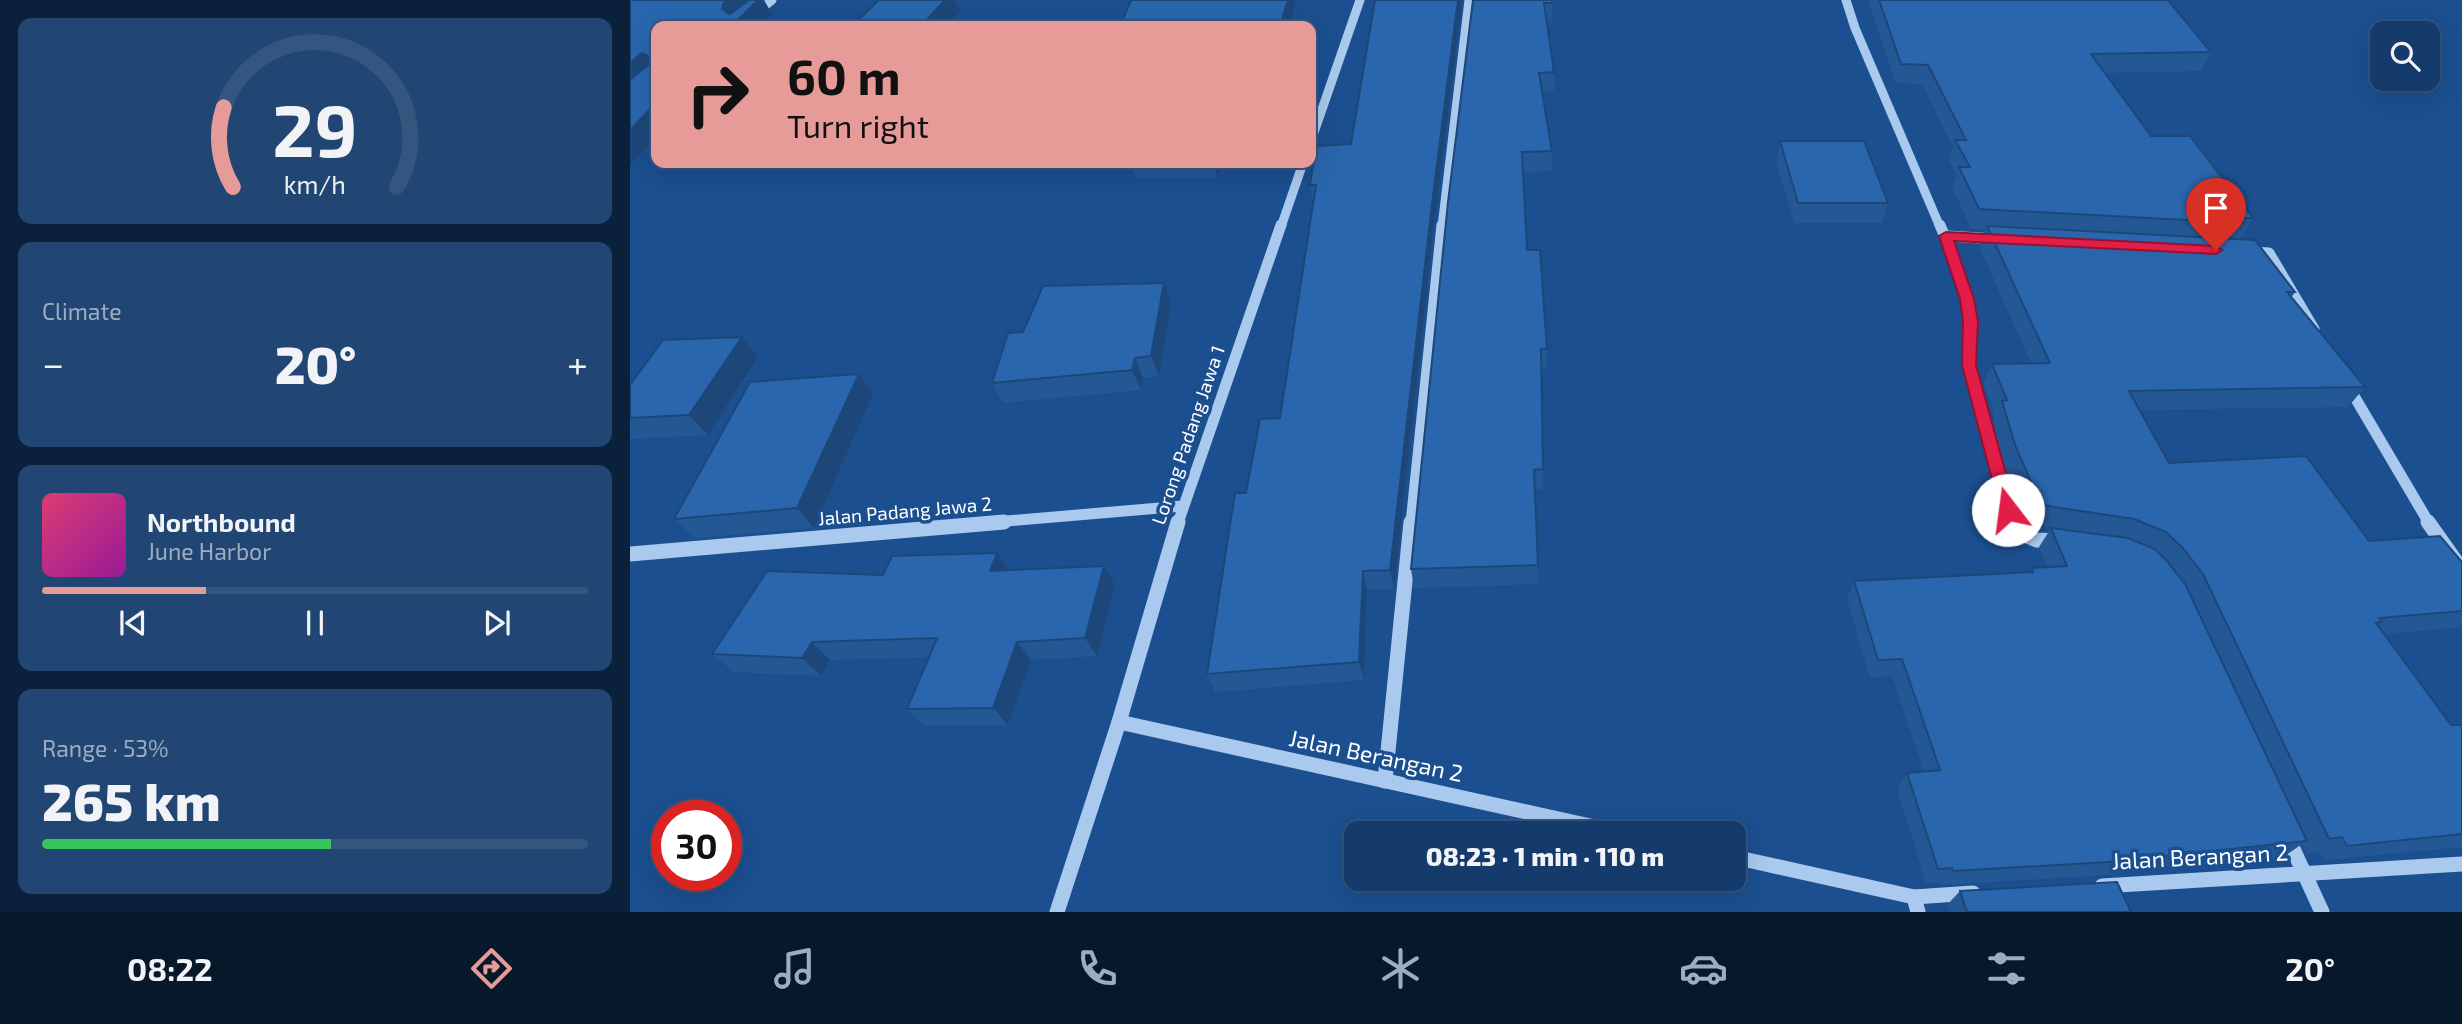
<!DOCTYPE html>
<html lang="en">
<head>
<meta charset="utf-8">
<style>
  :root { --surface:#143b6b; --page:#214673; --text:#f1f3f6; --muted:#9dadc1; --line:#33557e; --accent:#e69b98 }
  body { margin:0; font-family:"Exo 2",sans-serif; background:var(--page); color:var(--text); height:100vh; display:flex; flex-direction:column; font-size:26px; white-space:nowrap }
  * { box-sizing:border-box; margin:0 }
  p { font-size:23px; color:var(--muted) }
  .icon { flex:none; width:38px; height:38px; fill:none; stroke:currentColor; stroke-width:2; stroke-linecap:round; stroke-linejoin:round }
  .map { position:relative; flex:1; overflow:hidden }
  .sheet { display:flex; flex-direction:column; gap:18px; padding:18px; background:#0b203b; width:630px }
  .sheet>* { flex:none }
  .top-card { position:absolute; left:21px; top:21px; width:665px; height:147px; border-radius:14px; box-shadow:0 7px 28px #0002,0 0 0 2px var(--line); background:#e69b98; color:#111; overflow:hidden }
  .buttons { position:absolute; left:1740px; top:21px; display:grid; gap:14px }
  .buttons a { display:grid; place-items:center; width:70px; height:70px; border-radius:14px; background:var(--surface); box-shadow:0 7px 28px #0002,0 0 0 2px var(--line); font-size:35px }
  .speed { position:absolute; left:21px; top:800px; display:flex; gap:14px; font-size:35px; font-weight:700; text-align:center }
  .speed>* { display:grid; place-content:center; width:91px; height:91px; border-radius:50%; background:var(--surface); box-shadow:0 7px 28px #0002,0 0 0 2px var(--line); line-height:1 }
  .speed .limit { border:10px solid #d22; background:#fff; color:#111 }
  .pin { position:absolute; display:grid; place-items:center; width:60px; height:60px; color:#fff; margin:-72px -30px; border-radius:50% 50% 50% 0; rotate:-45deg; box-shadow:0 0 7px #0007 }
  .pin .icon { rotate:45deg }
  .me { position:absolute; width:77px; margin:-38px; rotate:345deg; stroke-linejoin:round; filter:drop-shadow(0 0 5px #0008) }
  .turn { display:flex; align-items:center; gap:24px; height:147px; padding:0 21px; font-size:32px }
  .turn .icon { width:91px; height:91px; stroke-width:2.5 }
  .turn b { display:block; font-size:49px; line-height:60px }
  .big { font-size:52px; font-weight:800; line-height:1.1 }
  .sheet .tile { flex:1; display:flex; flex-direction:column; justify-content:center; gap:10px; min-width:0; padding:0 24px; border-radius:14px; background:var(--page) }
  .sheet .dial { align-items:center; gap:0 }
  .dial svg { height:182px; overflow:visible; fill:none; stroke:var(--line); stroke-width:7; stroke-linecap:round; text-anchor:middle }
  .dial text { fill:var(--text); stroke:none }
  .song { display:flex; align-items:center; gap:21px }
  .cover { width:84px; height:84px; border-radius:10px; background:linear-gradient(135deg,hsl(340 70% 55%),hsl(300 70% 35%)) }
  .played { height:7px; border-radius:4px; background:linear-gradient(90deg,var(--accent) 30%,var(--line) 30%) }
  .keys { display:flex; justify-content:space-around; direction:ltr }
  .heat { display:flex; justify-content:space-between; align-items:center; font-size:38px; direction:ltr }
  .charge { height:10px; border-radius:5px; background:linear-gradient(90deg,#34c759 53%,var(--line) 0) }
  .trip { position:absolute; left:714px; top:821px; width:402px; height:70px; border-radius:14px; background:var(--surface); box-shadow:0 7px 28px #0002,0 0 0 2px var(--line); font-weight:800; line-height:70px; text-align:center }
  .tabs { display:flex; height:112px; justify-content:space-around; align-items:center; background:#08182b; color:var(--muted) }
  .tabs .icon { width:49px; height:49px }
  .tabs .selected { color:var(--accent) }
  .tabs b { font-size:32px; color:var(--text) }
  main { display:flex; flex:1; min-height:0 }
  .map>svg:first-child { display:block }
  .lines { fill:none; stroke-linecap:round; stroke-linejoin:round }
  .minor-far2 { stroke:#a9c9ee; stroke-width:9 }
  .minor-far1 { stroke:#a9c9ee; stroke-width:11 }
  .minor { stroke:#a9c9ee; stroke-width:15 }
  .wall { fill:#245895 }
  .shaded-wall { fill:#1d4779 }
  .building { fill:#2a66ad; stroke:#1d4779; stroke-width:2 }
  .route { fill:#e11d48; stroke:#92132f; stroke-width:2 }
  .labels { text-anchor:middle; stroke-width:7; stroke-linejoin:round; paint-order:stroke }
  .street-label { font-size:19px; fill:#fff; stroke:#1b4f8f }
  .near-street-label { font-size:23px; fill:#fff; stroke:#1b4f8f }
</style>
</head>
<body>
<main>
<section class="sheet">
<div class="tile dial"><svg viewBox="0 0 100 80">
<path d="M14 69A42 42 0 1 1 86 69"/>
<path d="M14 69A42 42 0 0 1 10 34" stroke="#e69b98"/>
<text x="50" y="56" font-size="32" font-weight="700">29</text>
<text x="50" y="72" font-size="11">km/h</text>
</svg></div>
<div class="tile"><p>Climate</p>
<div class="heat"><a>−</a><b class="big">20°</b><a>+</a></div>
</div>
<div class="tile">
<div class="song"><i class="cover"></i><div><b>Northbound</b><p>June Harbor</p></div></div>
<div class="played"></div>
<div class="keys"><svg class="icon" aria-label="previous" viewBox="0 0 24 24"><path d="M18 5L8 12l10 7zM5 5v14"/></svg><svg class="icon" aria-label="pause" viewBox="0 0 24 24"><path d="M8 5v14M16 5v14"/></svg><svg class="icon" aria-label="next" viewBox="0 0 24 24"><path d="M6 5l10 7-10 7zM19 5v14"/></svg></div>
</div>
<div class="tile"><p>Range · 53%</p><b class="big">265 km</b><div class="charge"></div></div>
</section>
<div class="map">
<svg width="1832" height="912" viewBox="0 0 1832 912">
  <rect width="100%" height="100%" fill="#1b4f8f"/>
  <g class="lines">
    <g class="minor-far2">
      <path d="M 1216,0 L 1225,28 L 1310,227"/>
      <path d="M 110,26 L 142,0"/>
      <path d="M 681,141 L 730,0"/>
      <path d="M 651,227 L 673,163"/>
      <path d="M 812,227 L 839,0"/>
    </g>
    <g class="minor-far1">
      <path d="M 1310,225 L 1328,268 L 1340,321 L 1339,365 L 1378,510 L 1385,523"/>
      <path d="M 1316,236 L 1368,239"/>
      <path d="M 1620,252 L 1639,253 L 1684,329"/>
      <path d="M 1717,384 L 1799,523"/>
      <path d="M 354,523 L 553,506"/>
      <path d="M 548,523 L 651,225"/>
      <path d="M 781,523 L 812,225"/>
    </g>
    <g class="minor">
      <path d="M 1384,522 L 1390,533 L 1407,540 L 1430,541"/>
      <path d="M 1798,522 L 1832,570"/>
      <path d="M 0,554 L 374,522"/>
      <path d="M 489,722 L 992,833"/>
      <path d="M 755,781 L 781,522"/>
      <path d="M 1657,836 L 1692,912"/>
      <path d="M 1104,857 L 1284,897 L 1343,893"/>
      <path d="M 1472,886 L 1832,864"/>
      <path d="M 1284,897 L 1288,912"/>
      <path d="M 427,912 L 489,722 L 548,522"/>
    </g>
  </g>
  <g class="wall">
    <path d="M 843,0 L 922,0 L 922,22 L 917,22 L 924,72 L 924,91 L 913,92 L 922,151 L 922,171 L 893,172 L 897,250 L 917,349 L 917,369 L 911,369 L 913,489 L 905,489 L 908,584 L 784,588 L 781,569 Z"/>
    <path d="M 1238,0 L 1538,0 L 1581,52 L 1571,71 L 1475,73 L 1521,136 L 1623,218 L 1611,238 L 1602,239 L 1665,292 L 1661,298 L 1735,387 L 1718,407 L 1510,410 L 1539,463 L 1739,541 L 1832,562 L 1832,627 L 1755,634 L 1821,725 L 1832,725 L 1832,847 L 1694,860 L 1689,852 L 1676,854 L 1672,844 L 1655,856 L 1462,876 L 1311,885 L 1310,882 L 1296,883 L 1267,789 L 1277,773 L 1294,771 L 1262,676 L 1240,678 L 1217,599 L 1224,581 L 1398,572 L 1401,568 L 1417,567 L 1409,547 L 1421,528 L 1430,529 L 1399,525 L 1374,465 L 1363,421 L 1365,415 L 1353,384 L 1362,364 L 1401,363 L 1349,246 L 1355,230 L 1341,229 L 1322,187 L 1327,175 L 1319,160 L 1323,147 L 1292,84 L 1266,83 Z"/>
    <path d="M 1150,141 L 1258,203 L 1252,223 L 1164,223 L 1146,161 Z"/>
    <path d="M 721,144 L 804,224 L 764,589 L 737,590 L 734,680 L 585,692 L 577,674 L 616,493 L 650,418 L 683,201 L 680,185 Z"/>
    <path d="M 500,163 L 593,163 L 588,178 L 506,178 Z"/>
    <path d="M 534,283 L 541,303 L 529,376 L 513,378 L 511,390 L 373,403 L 362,383 L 393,332 Z"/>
    <path d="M 128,357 L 78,435 L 0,439 L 0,385 Z"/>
    <path d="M 229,374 L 243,394 L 184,528 L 65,538 L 44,519 Z"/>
    <path d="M 379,570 L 485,585 L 467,656 L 401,660 L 378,725 L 294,726 L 277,709 L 299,657 L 200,660 L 191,676 L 104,672 L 82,654 L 253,575 Z"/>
    <path d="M 1330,891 L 1501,912 L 1320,912 L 1317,905 Z"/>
  </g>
  <g class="shaded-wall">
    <path d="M 97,0 L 134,0 L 142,14 L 131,26 L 102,26 L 92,9 L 94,2 Z"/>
    <path d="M 315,0 L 325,0 L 330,11 L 316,26 L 291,26 Z"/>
    <path d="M 658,0 L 666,0 L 659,26 L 650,26 Z"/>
    <path d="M 828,0 L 832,0 L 804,224 L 764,589 L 760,570 L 802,204 Z"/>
    <path d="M 12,53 L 25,72 L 0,94 L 0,63 Z"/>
    <path d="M 26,103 L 26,137 L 0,165 L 0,130 Z"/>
    <path d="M 583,163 L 593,163 L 588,178 Z"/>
    <path d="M 534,283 L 541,303 L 529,376 L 521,356 Z"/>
    <path d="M 112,337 L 128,357 L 78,435 L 59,415 Z"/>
    <path d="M 505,358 L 513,378 L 511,390 L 502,370 Z"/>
    <path d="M 229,374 L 243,394 L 184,528 L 167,508 Z"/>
    <path d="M 367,553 L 380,572 L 360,571 Z"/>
    <path d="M 474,566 L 485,585 L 467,656 L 455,638 Z"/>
    <path d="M 733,571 L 737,590 L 734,680 L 729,662 Z"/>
    <path d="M 182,642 L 200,660 L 191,676 L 172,658 Z"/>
    <path d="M 387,642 L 401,660 L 378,725 L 363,708 Z"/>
  </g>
  <g class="building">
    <path d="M 0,0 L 97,0 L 94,2 L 92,9 L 100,14 L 119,0 L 128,0 L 102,26 L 26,26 L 26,103 L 0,130 L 0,80 L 18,65 L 18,56 L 12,53 L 0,63 Z"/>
    <path d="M 249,0 L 315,0 L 291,26 L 222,26 Z"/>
    <path d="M 501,0 L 658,0 L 650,26 L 490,26 Z"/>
    <path d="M 745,0 L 828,0 L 802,204 L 760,570 L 733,571 L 729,662 L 577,674 L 605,493 L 616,493 L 630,419 L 650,418 L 686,185 L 680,185 L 686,146 L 721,144 Z"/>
    <path d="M 843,0 L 922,0 L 922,3 L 914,3 L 924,72 L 909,73 L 922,151 L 892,152 L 897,250 L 910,250 L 917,349 L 911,349 L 913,469 L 904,470 L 908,565 L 781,569 L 818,202 Z"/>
    <path d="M 1249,0 L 1538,0 L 1581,52 L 1461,54 L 1521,136 L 1560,136 L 1623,218 L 1609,218 L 1612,223 L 1349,209 L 1329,167 L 1340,167 L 1325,140 L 1336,140 L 1298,65 L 1271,64 Z"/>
    <path d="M 1150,141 L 1234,141 L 1258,203 L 1168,203 Z"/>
    <path d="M 1357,226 L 1625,240 L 1665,292 L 1657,292 L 1735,387 L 1499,391 L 1539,463 L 1676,456 L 1739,541 L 1810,536 L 1832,562 L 1832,611 L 1749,618 L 1752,622 L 1746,623 L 1821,725 L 1832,725 L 1832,834 L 1717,846 L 1712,837 L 1699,839 L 1573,574 L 1552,547 L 1536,532 L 1504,519 L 1411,505 L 1385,445 L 1372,401 L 1377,400 L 1362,364 L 1420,363 Z"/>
    <path d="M 534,283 L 521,356 L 505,358 L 502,370 L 362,383 L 378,333 L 393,332 L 413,286 Z"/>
    <path d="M 112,337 L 59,415 L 0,418 L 0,385 L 33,340 Z"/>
    <path d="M 229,374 L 167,508 L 44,519 L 120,382 Z"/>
    <path d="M 1421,528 L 1498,538 L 1525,549 L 1536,560 L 1555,584 L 1677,841 L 1478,862 L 1323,871 L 1322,868 L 1308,869 L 1277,773 L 1310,770 L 1272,659 L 1248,660 L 1224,581 L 1403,572 L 1401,568 L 1437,566 Z"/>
    <path d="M 367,553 L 360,571 L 474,566 L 455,638 L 387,642 L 363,708 L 277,709 L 307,638 L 182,642 L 172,658 L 82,654 L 137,571 L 253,575 L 262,556 Z"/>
    <path d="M 1487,882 L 1501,912 L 1337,912 L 1330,891 Z"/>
  </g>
  <path class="route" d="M 1316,232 L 1586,246 L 1592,250 L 1586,254 L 1324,241 L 1344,299 L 1348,321 L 1346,365 L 1386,510 L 1384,514 L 1372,514 L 1370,510 L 1332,365 L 1333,321 L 1330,299 L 1309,236 Z"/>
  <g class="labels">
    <g class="street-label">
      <text transform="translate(558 435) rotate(-71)" y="7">Lorong Padang Jawa 1</text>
      <text transform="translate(275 511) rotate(-5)" y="7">Jalan Padang Jawa 2</text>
    </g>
    <g class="near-street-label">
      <text transform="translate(746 756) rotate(12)" y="8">Jalan Berangan 2</text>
      <text transform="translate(1570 857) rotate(-3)" y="8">Jalan Berangan 2</text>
    </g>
  </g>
</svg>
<div class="buttons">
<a><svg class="icon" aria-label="search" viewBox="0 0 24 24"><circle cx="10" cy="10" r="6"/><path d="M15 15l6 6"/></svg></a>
</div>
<div class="speed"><div class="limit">30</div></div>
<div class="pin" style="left:1586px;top:250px;background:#d93025"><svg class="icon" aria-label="arrive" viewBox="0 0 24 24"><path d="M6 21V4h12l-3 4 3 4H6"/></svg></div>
<svg class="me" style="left:1378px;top:510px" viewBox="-20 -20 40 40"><circle r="19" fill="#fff"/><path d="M0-13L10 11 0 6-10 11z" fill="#e11d48"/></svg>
<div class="trip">08:23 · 1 min · 110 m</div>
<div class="top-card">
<div class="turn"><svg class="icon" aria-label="right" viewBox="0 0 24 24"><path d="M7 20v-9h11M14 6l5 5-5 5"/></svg><div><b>60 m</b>Turn right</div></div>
</div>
</div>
</main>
<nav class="tabs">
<b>08:22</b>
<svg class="icon selected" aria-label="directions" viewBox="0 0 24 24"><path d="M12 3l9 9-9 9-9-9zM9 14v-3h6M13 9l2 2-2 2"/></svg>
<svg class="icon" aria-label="music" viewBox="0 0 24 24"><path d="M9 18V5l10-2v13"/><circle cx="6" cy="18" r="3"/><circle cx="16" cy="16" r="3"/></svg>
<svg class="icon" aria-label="phone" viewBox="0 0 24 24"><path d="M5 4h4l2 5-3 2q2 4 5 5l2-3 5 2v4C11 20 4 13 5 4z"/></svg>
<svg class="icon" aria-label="climate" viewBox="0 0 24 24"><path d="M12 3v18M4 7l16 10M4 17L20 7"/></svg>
<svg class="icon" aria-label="car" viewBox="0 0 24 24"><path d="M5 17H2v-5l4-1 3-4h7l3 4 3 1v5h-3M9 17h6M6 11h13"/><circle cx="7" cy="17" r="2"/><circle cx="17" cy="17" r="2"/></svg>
<svg class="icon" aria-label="filters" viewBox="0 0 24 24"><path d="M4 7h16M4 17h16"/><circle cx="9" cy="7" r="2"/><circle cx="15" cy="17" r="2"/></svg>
<b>20°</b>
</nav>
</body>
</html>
